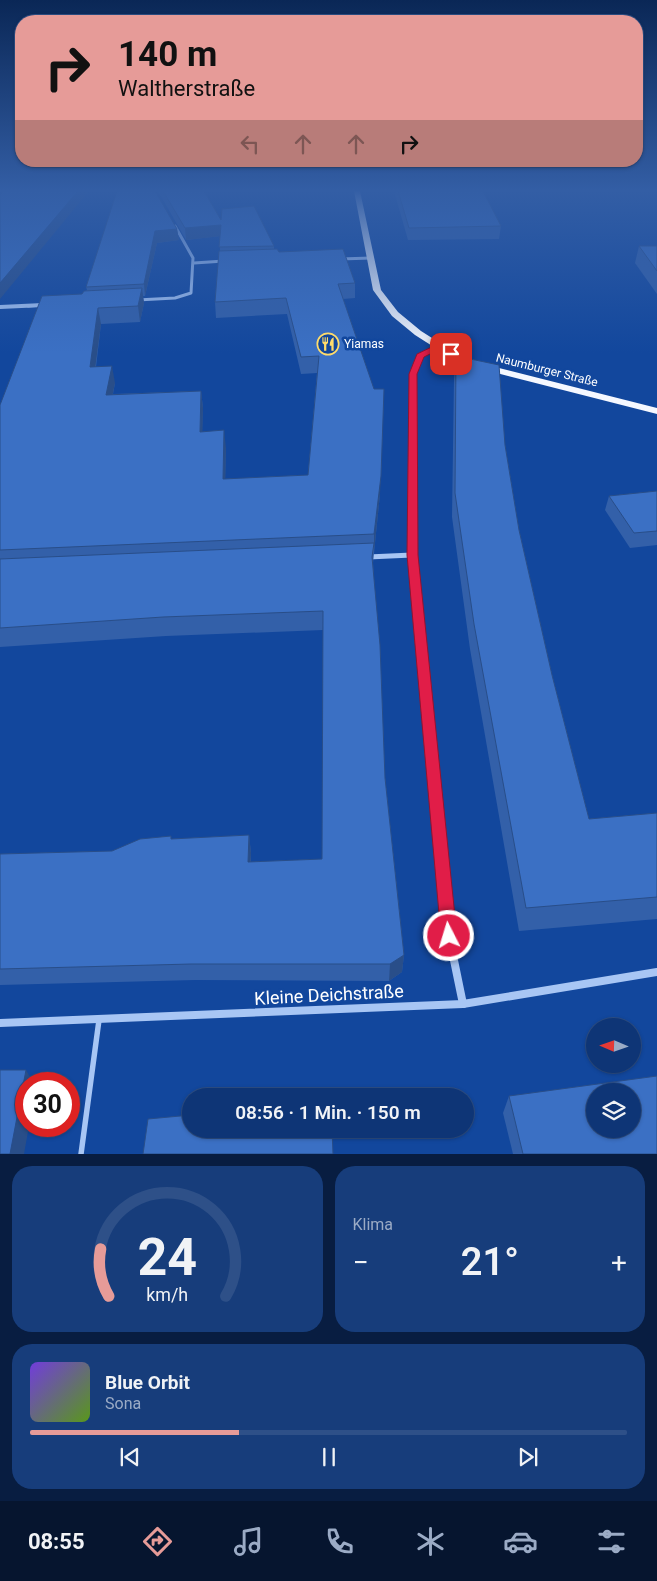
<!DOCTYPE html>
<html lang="de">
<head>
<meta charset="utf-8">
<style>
  :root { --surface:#0e3576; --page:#173d7b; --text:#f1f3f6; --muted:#9babc5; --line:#2e5088; --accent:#e69b98 }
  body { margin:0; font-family:Roboto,sans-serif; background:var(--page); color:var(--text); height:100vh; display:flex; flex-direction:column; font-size:19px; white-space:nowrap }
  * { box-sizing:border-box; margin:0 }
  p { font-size:16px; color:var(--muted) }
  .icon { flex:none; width:28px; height:28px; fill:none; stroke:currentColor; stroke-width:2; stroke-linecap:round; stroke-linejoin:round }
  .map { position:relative; height:1154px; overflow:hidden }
  .side { display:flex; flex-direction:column; gap:12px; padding:12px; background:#081d41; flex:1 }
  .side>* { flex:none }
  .hud { position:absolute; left:15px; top:15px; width:628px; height:152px; border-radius:20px; box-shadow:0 1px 4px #0004,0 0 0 1px var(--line); background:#e69b98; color:#111; overflow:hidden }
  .needle { width:32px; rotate:272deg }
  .fabs { position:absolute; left:586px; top:1018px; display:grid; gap:10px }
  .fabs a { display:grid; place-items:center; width:55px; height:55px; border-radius:50%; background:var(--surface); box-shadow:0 1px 4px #0004,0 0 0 1px var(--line); font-size:25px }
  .speed { position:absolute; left:15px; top:1072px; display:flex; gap:10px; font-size:25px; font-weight:700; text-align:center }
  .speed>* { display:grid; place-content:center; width:65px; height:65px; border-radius:50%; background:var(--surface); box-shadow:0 1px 4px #0004,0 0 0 1px var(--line); line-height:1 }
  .speed .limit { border:8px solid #d22; background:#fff; color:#111 }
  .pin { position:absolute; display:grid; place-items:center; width:42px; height:42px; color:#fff; margin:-21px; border-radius:10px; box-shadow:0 2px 8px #0006 }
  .me { position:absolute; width:55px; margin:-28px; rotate:355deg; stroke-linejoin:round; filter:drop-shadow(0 0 4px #0008) }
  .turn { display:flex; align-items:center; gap:18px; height:105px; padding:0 20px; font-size:22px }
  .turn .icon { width:65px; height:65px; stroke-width:2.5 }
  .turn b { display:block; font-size:35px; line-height:42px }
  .lanes { display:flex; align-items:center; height:48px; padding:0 20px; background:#0003; justify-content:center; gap:25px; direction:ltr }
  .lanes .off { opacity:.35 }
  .big { font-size:38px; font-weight:600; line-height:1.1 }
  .side .widget { flex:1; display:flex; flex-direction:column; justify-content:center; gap:8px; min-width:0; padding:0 18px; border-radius:20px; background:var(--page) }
  .side .dial { align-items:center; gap:0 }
  .dial svg { height:130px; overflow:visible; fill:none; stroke:var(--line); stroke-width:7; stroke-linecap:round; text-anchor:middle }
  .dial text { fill:var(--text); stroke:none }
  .song { display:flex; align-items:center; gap:15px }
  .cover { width:60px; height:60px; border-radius:8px; background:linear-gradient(135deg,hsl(260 70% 55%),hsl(90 70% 35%)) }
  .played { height:5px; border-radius:2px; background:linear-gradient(90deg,var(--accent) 35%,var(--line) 35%) }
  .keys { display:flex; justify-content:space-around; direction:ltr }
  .heat { display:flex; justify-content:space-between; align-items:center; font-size:28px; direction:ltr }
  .side .tiles { flex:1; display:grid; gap:12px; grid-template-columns:1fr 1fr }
  .widget:last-child { grid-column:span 2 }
  .trip { position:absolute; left:182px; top:1088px; width:292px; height:50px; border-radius:25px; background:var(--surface); box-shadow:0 1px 4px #0004,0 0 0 1px var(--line); font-weight:600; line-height:50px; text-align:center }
  .menu { display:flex; height:80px; justify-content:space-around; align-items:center; background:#06152f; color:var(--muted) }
  .menu .icon { width:35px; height:35px }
  .menu .active { color:var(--accent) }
  .menu b { font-size:22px; color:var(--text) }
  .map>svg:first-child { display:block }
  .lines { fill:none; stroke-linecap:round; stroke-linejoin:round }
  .service { stroke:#a8c6f4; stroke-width:5.5 }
  .minor-far4 { stroke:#a8c6f4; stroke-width:3 }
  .minor-far3 { stroke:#a8c6f4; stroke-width:4 }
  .minor-far2 { stroke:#a8c6f4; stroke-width:5 }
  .minor-far1 { stroke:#a8c6f4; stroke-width:6 }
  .minor { stroke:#a8c6f4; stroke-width:8 }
  .primary { fill:#f5f8ff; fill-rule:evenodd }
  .wall { fill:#3360a9 }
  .shaded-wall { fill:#294e89 }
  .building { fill:#3b70c4; stroke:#294e89; fill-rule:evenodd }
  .route { fill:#e11d48; stroke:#92132f }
  .labels { text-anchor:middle; stroke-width:5; stroke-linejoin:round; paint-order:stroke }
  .far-poi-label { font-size:12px; fill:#fff; stroke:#12479d; text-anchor:start }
  .far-street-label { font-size:12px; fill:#fff; stroke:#12479d }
  .near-street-label { font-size:18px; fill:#fff; stroke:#12479d }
</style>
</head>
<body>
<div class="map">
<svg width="657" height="1154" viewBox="0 0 657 1154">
  <rect width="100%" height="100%" fill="#12479d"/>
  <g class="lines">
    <path class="service" d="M 81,1154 L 99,1020"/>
    <g class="minor-far4">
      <path d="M 340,259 L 371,258"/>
      <path d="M 194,263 L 224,261"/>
      <path d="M 137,300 L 175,298 L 191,293 L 193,258 L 175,226"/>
      <path d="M 28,306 L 43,305"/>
    </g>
    <g class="minor-far3">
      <path d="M 0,307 L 43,305"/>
      <path d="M 413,450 L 413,374 L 420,356 L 438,347"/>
    </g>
    <g class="minor-far2">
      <path d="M 413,448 L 412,555 L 419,632"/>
      <path d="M 368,557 L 412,555"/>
    </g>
    <path class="minor-far1" d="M 419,630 L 442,862"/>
    <g class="minor">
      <path d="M 442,861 L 449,936 L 463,1004"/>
      <path d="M 0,1023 L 463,1004 L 657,972"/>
    </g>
    <path class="primary" d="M 354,191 L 360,191 L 381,290 L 398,312 L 421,331 L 454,352 L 487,365 L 657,408 L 657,414 L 481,369 L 448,356 L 415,335 L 392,316 L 373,290 Z"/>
  </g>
  <g class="wall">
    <path d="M 158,191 L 204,191 L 221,220 L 274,246 L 274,249 L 279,252 L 355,283 L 355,298 L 343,299 L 380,494 L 373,563 L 385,778 L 404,955 L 402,972 L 389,981 L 195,980 L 0,985 L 0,854 L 112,851 L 172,839 L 249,835 L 251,853 L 251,862 L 322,859 L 323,630 L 166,636 L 0,647 L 0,405 L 82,294 L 87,290 L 86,287 L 177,229 L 179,240 L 157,243 L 145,296 L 143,296 L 144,303 L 140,322 L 101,324 L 96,367 L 115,383 L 113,394 L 201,391 L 203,408 L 202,432 L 226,448 L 225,479 L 308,475 L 317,373 L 301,374 L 287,314 L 216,318 L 215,302 L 220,251 L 220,236 L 186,240 Z"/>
    <path d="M 394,191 L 483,191 L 501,226 L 499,239 L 408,240 Z"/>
    <path d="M 639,246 L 657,246 L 657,294 L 635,263 Z"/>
    <path d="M 456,356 L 505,445 L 519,530 L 552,675 L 589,819 L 657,813 L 657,919 L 519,931 L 470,649 L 452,517 L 454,378 Z"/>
    <path d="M 657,491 L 657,545 L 630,548 L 605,510 L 609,496 Z"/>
    <path d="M 509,1096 L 657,1154 L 513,1154 L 503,1113 Z"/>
  </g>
  <g class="shaded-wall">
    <path d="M 78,191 L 89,191 L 0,299 L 0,283 Z"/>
    <path d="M 221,225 L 222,236 L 186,240 L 185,228 Z"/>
    <path d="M 177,229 L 179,240 L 157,243 L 145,296 L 144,284 L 155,231 Z"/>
    <path d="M 142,288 L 144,303 L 140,322 L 138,306 Z"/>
    <path d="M 98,308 L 101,324 L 93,384 L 90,367 Z"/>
    <path d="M 112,366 L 115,383 L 109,412 L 106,395 Z"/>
    <path d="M 201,391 L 203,408 L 202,449 L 200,432 Z"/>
    <path d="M 224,430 L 226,448 L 225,497 L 223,479 Z"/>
    <path d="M 381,476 L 380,494 L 374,552 L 374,534 Z"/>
    <path d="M 249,835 L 251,853 L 250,880 L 248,862 Z"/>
    <path d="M 404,955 L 402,972 L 389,981 L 390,964 Z"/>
    <path d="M 26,1070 L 34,1084 L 26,1084 L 26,1126 L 29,1126 L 24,1154 L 10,1154 Z"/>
  </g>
  <g class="building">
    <path d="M 4,191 L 78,191 L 0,283 L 0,195 Z"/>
    <path d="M 117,191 L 155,191 L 177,229 L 155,231 L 144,284 L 86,287 Z"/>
    <path d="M 163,191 L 204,191 L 221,220 L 222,209 L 254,206 L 274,246 L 219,247 L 221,225 L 185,228 Z"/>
    <path d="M 398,191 L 483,191 L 501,226 L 409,228 Z"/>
    <path d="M 639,246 L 657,246 L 657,271 Z"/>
    <path d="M 277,249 L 279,252 L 343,249 L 355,283 L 338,284 L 374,389 L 384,389 L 381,476 L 374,534 L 0,550 L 0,405 L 42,296 L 82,294 L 84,291 L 142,288 L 138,306 L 98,308 L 90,367 L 112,366 L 106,395 L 201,391 L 200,432 L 224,430 L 223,479 L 308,475 L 319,356 L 301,357 L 286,298 L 215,302 L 219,251 Z"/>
    <path d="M 456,356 L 499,365 L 505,445 L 519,530 L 552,675 L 589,819 L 657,813 L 657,897 L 526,908 L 474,624 L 455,493 Z"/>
    <path d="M 657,491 L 657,531 L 634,533 L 609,496 Z"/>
    <path d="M 374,543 L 372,557 L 380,645 L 385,778 L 404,955 L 390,964 L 191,964 L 0,969 L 0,854 L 112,851 L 140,839 L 171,836 L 171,839 L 249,835 L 248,862 L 322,859 L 323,611 L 163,617 L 0,628 L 0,559 Z"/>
    <path d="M 0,1070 L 26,1070 L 10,1154 L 0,1154 Z"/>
    <path d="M 657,1076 L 657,1154 L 523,1154 L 509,1096 ZM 595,1091 L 632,1091 L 632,1129 L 595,1129 Z"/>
    <path d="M 191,1115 L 191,1129 L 332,1129 L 333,1154 L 143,1154 L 148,1119 Z"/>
  </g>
  <linearGradient id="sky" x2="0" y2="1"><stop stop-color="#0a2756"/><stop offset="0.54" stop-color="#335ea5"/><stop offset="1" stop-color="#335ea5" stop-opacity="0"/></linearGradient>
  <rect width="657" height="353" fill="url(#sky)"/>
  <path class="route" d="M 438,344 L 455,354 L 451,357 L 438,350 L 424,357 L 417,374 L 418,555 L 457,936 L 455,942 L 449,944 L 443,942 L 441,936 L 407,555 L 409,374 L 417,354 Z"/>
  <defs>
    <g id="restaurant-ring" transform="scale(1.125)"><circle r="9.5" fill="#12479d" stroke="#ffdc6b" stroke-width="1.5"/><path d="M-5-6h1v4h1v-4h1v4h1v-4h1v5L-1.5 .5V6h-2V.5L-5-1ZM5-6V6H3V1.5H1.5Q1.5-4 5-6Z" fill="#ffdc6b"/></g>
  </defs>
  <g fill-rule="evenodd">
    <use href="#restaurant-ring" x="328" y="344"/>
  </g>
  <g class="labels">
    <g class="far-poi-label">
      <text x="344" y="348">Yiamas</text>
    </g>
    <g class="far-street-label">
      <text transform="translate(547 370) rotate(14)" y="4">Naumburger Straße</text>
    </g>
    <g class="near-street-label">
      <text transform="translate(329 995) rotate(-3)" y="6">Kleine Deichstraße</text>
    </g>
  </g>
</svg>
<div class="fabs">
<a><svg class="needle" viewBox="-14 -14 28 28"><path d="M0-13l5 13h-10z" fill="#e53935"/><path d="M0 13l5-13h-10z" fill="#9babc5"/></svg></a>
<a><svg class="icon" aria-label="layers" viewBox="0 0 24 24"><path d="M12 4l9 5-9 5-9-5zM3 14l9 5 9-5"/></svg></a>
</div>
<div class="speed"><div class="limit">30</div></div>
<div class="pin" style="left:451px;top:354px;background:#d93025"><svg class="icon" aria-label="arrive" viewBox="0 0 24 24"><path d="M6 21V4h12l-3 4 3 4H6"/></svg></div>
<svg class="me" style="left:449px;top:936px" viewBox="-20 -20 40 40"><circle r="17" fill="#e11d48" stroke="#fff" stroke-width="3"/><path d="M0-11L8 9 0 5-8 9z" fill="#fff"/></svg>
<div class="trip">08:56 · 1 Min. · 150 m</div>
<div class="hud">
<div class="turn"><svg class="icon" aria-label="right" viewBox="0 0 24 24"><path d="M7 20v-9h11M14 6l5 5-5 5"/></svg><div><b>140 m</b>Waltherstraße</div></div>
<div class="lanes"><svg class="icon off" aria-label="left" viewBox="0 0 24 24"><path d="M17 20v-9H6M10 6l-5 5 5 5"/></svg><svg class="icon off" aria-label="ahead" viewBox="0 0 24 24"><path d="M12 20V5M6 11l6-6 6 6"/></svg><svg class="icon off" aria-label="ahead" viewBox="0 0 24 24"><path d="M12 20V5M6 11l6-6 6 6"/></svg><svg class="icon" aria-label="right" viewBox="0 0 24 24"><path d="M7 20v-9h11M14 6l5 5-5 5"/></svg></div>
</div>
</div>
<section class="side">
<div class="tiles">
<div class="widget dial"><svg viewBox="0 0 100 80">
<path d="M14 69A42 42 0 1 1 86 69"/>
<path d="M14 69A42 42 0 0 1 9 40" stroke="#e69b98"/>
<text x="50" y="56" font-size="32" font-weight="700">24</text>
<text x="50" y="72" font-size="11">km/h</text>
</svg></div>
<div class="widget"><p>Klima</p>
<div class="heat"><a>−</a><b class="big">21°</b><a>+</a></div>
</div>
<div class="widget">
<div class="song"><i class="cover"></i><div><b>Blue Orbit</b><p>Sona</p></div></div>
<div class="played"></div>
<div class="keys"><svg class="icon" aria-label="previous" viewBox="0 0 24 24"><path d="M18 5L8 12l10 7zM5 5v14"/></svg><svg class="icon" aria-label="pause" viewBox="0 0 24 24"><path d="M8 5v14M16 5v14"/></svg><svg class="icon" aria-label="next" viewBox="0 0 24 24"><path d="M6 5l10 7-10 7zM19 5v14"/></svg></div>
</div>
</div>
</section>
<nav class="menu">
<b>08:55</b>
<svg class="icon active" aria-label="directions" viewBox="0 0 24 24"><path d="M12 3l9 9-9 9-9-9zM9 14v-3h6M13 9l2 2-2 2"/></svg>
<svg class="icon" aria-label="music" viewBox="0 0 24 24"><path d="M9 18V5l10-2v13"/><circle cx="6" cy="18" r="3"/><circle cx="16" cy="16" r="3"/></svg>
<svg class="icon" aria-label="phone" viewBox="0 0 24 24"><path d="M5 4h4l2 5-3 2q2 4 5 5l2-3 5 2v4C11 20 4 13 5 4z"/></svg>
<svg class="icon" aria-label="climate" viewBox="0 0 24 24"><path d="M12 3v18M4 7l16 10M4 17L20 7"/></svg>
<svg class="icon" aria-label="car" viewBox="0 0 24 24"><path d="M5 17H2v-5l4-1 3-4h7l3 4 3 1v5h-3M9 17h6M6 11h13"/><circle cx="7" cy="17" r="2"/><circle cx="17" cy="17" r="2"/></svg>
<svg class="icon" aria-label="filters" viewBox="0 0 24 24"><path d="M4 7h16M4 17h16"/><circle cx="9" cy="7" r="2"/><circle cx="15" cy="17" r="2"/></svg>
</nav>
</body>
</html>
